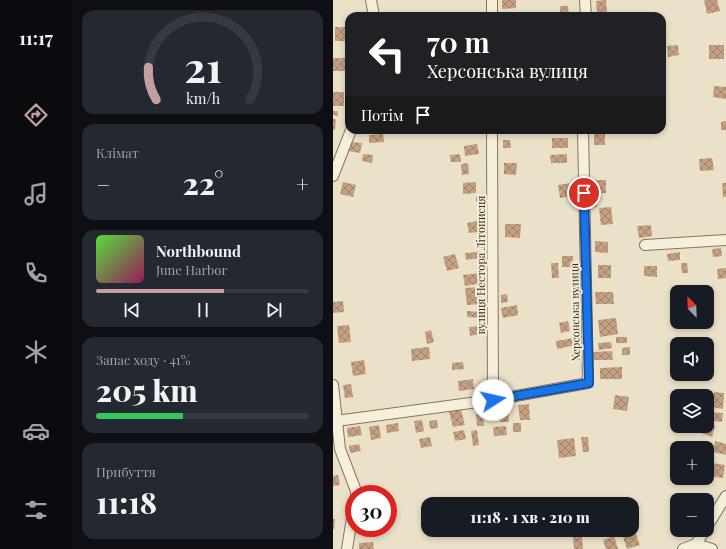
<!DOCTYPE html>
<html lang="uk">
<head>
<meta charset="utf-8">
<style>
  :root { --surface:#171b24; --page:#242831; --text:#f1f3f6; --muted:#9ea1a6; --line:#363941; --accent:#c59e9f }
  body { margin:0; font-family:"Playfair Display",serif; background:var(--page); color:var(--text); height:100vh; display:flex; flex-direction:column; font-size:15px; white-space:nowrap }
  * { box-sizing:border-box; margin:0 }
  p { font-size:13px; color:var(--muted) }
  .icon { flex:none; width:22px; height:22px; fill:none; stroke:currentColor; stroke-width:2; stroke-linecap:round; stroke-linejoin:round }
  .map { position:relative; flex:1; overflow:hidden }
  .sheet { display:flex; flex-direction:column; gap:10px; padding:10px; background:#0d0f14; width:261px }
  .sheet>* { flex:none }
  .top-card { position:absolute; left:12px; top:12px; width:321px; height:122px; border-radius:12px; box-shadow:0 2px 6px #0003; background:#202124; color:#fff; overflow:hidden }
  .needle { width:26px; rotate:337deg }
  .tools { position:absolute; left:337px; top:285px; display:grid; gap:8px }
  .tools a { display:grid; place-items:center; width:44px; height:44px; border-radius:8px; background:var(--surface); box-shadow:0 2px 6px #0003; font-size:20px }
  .speed { position:absolute; left:12px; top:485px; display:flex; gap:8px; font-size:20px; font-weight:700; text-align:center }
  .speed>* { display:grid; place-content:center; width:52px; height:52px; border-radius:50%; background:var(--surface); box-shadow:0 2px 6px #0003; line-height:1 }
  .speed .limit { border:6px solid #d22; background:#fff; color:#111 }
  .pin { position:absolute; display:grid; place-items:center; width:34px; height:34px; color:#fff; margin:-17px; border:2px solid #fff; border-radius:50%; box-shadow:0 1px 4px #0007 }
  .me { position:absolute; width:44px; margin:-22px; rotate:80deg; stroke-linejoin:round; filter:drop-shadow(0 0 3px #0008) }
  .turn { display:flex; align-items:center; gap:14px; height:84px; padding:0 16px; font-size:18px }
  .turn .icon { width:52px; height:52px; stroke-width:2.5 }
  .turn b { display:block; font-size:28px; line-height:34px }
  .then { display:flex; align-items:center; height:38px; padding:0 16px; background:#0003; gap:8px; font-size:15px }
  .big { font-size:30px; font-weight:800; line-height:1.1 }
  .sheet .tile { flex:1; display:flex; flex-direction:column; justify-content:center; gap:6px; min-width:0; padding:0 14px; border-radius:12px; background:var(--page) }
  .sheet .dial { align-items:center; gap:0 }
  .dial svg { height:104px; overflow:visible; fill:none; stroke:var(--line); stroke-width:7; stroke-linecap:round; text-anchor:middle }
  .dial text { fill:var(--text); stroke:none }
  .song { display:flex; align-items:center; gap:12px }
  .cover { width:48px; height:48px; border-radius:6px; background:linear-gradient(135deg,hsl(110 70% 55%),hsl(330 70% 35%)) }
  .played { height:4px; border-radius:2px; background:linear-gradient(90deg,var(--accent) 60%,var(--line) 60%) }
  .keys { display:flex; justify-content:space-around; direction:ltr }
  .heat { display:flex; justify-content:space-between; align-items:center; font-size:22px; direction:ltr }
  .charge { height:6px; border-radius:3px; background:linear-gradient(90deg,#34c759 41%,var(--line) 0) }
  .trip { position:absolute; left:88px; top:497px; width:218px; height:40px; border-radius:12px; background:var(--surface); box-shadow:0 2px 6px #0003; font-weight:800; line-height:40px; text-align:center }
  main { display:flex; flex:1; min-height:0 }
  .menu { display:flex; flex-direction:column; width:72px; justify-content:space-around; align-items:center; background:#090b0e; color:var(--muted) }
  .menu .icon { width:28px; height:28px }
  .menu .selected { color:var(--accent) }
  .menu b { font-size:18px; color:var(--text) }
  .map>svg:first-child { display:block }
  .building { fill:url(#building-cross-hatch) }
  .lines { fill:none; stroke-linecap:round; stroke-linejoin:round }
  .minor-casing { stroke:#86745f; stroke-width:12 }
  .minor { stroke:#f6efdc; stroke-width:10 }
  .route-casing { stroke:#114b97; stroke-width:10 }
  .route { stroke:#1a73e8; stroke-width:7 }
  .labels { text-anchor:middle; stroke-width:4; stroke-linejoin:round; paint-order:stroke }
  .street-label { font-size:11px; fill:#372c21; stroke:#f3ecd8 }
</style>
</head>
<body>
<main>
<nav class="menu">
<b>11:17</b>
<svg class="icon selected" aria-label="directions" viewBox="0 0 24 24"><path d="M12 3l9 9-9 9-9-9zM9 14v-3h6M13 9l2 2-2 2"/></svg>
<svg class="icon" aria-label="music" viewBox="0 0 24 24"><path d="M9 18V5l10-2v13"/><circle cx="6" cy="18" r="3"/><circle cx="16" cy="16" r="3"/></svg>
<svg class="icon" aria-label="phone" viewBox="0 0 24 24"><path d="M5 4h4l2 5-3 2q2 4 5 5l2-3 5 2v4C11 20 4 13 5 4z"/></svg>
<svg class="icon" aria-label="climate" viewBox="0 0 24 24"><path d="M12 3v18M4 7l16 10M4 17L20 7"/></svg>
<svg class="icon" aria-label="car" viewBox="0 0 24 24"><path d="M5 17H2v-5l4-1 3-4h7l3 4 3 1v5h-3M9 17h6M6 11h13"/><circle cx="7" cy="17" r="2"/><circle cx="17" cy="17" r="2"/></svg>
<svg class="icon" aria-label="filters" viewBox="0 0 24 24"><path d="M4 7h16M4 17h16"/><circle cx="9" cy="7" r="2"/><circle cx="15" cy="17" r="2"/></svg>
</nav>
<section class="sheet">
<div class="tile dial"><svg viewBox="0 0 100 80">
<path d="M14 69A42 42 0 1 1 86 69"/>
<path d="M14 69A42 42 0 0 1 8 44" stroke="#c59e9f"/>
<text x="50" y="56" font-size="32" font-weight="700">21</text>
<text x="50" y="72" font-size="11">km/h</text>
</svg></div>
<div class="tile"><p>Клімат</p>
<div class="heat"><a>−</a><b class="big">22°</b><a>+</a></div>
</div>
<div class="tile">
<div class="song"><i class="cover"></i><div><b>Northbound</b><p>June Harbor</p></div></div>
<div class="played"></div>
<div class="keys"><svg class="icon" aria-label="previous" viewBox="0 0 24 24"><path d="M18 5L8 12l10 7zM5 5v14"/></svg><svg class="icon" aria-label="pause" viewBox="0 0 24 24"><path d="M8 5v14M16 5v14"/></svg><svg class="icon" aria-label="next" viewBox="0 0 24 24"><path d="M6 5l10 7-10 7zM19 5v14"/></svg></div>
</div>
<div class="tile"><p>Запас ходу · 41%</p><b class="big">205 km</b><div class="charge"></div></div>
<div class="tile"><p>Прибуття</p><b class="big">11:18</b></div>
</section>
<div class="map">
<svg width="393" height="549" viewBox="0 0 393 549">
  <defs>
    <pattern id="building-cross-hatch" width="8" height="8" patternUnits="userSpaceOnUse"><rect width="8" height="8" fill="#c6a082"/><path d="M0 0l8 8M0 8l8-8" fill="none" stroke="#a2836a"/></pattern>
  </defs>
  <rect width="100%" height="100%" fill="#ebe1c9"/>
  <g class="building">
    <path d="M 169,0 L 183,0 L 183,8 L 169,9 Z"/>
    <path d="M 273,0 L 274,13 L 264,14 L 263,1 Z"/>
    <path d="M 371,0 L 384,0 L 387,11 L 374,14 Z"/>
    <path d="M 227,6 L 235,6 L 236,16 L 227,16 Z"/>
    <rect x="2" y="27" width="14" height="14"/>
    <path d="M 345,45 L 346,55 L 335,57 L 334,46 Z"/>
    <rect x="376" y="45" width="15" height="14"/>
    <rect x="0" y="58" width="12" height="13"/>
    <path d="M 381,86 L 393,87 L 393,99 L 380,97 Z"/>
    <rect x="0" y="92" width="11" height="14"/>
    <path d="M 0,111 L 5,111 L 5,116 L 0,115 Z"/>
    <path d="M 0,119 L 3,119 L 2,130 L 0,129 Z"/>
    <path d="M 393,121 L 393,130 L 388,130 L 388,122 Z"/>
    <path d="M 27,130 L 35,130 L 33,134 L 26,132 Z"/>
    <path d="M 50,134 L 51,142 L 36,143 L 36,135 Z"/>
    <rect x="261" y="134" width="11" height="11"/>
    <rect x="219" y="138" width="16" height="10"/>
    <path d="M 170,140 L 177,140 L 178,148 L 170,148 Z"/>
    <path d="M 17,142 L 29,143 L 27,153 L 16,151 Z"/>
    <path d="M 144,144 L 146,154 L 132,156 L 131,146 Z"/>
    <path d="M 30,154 L 40,155 L 39,163 L 29,161 Z"/>
    <path d="M 127,154 L 128,162 L 118,162 L 117,155 Z"/>
    <path d="M 234,154 L 234,163 L 218,163 L 217,155 Z"/>
    <path d="M 379,158 L 381,170 L 367,171 L 366,159 Z"/>
    <path d="M 135,163 L 136,174 L 129,175 L 128,164 Z"/>
    <path d="M 171,163 L 184,163 L 183,175 L 171,174 Z"/>
    <rect x="260" y="180" width="13" height="13"/>
    <path d="M 10,182 L 23,185 L 20,197 L 7,194 Z"/>
    <path d="M 143,182 L 143,193 L 130,194 L 130,183 Z"/>
    <path d="M 238,183 L 240,196 L 227,198 L 225,185 Z"/>
    <path d="M 389,183 L 393,183 L 393,197 L 390,197 Z"/>
    <path d="M 254,195 L 263,195 L 264,207 L 255,208 Z"/>
    <rect x="143" y="197" width="7" height="4"/>
    <path d="M 278,207 L 280,224 L 268,225 L 266,208 Z"/>
    <path d="M 144,221 L 146,232 L 136,233 L 134,223 Z"/>
    <path d="M 172,224 L 188,224 L 187,238 L 172,237 Z"/>
    <path d="M 318,225 L 319,236 L 306,238 L 304,226 Z"/>
    <path d="M 262,241 L 275,242 L 275,253 L 262,252 Z"/>
    <path d="M 388,248 L 389,256 L 380,257 L 379,249 Z"/>
    <path d="M 146,252 L 147,258 L 133,260 L 132,253 Z"/>
    <path d="M 347,252 L 347,260 L 335,261 L 334,254 Z"/>
    <path d="M 122,254 L 126,268 L 114,271 L 110,257 Z"/>
    <rect x="229" y="256" width="11" height="11"/>
    <path d="M 218,263 L 225,263 L 226,278 L 219,278 Z"/>
    <path d="M 348,263 L 354,263 L 355,273 L 349,273 Z"/>
    <rect x="265" y="265" width="13" height="13"/>
    <path d="M 311,266 L 324,266 L 324,277 L 311,276 Z"/>
    <path d="M 393,268 L 393,278 L 385,279 L 384,269 Z"/>
    <path d="M 148,273 L 150,283 L 132,286 L 130,275 Z"/>
    <path d="M 146,287 L 148,304 L 134,305 L 132,288 Z"/>
    <path d="M 262,292 L 280,292 L 281,304 L 263,304 Z"/>
    <path d="M 174,294 L 175,302 L 168,303 L 168,295 Z"/>
    <path d="M 10,301 L 11,312 L 0,313 L 0,302 Z"/>
    <path d="M 184,305 L 185,315 L 170,318 L 168,308 Z"/>
    <path d="M 134,311 L 148,312 L 148,318 L 134,317 Z"/>
    <path d="M 283,318 L 285,334 L 267,337 L 265,320 Z"/>
    <path d="M 235,321 L 237,331 L 228,333 L 226,323 Z"/>
    <path d="M 16,325 L 18,342 L 6,343 L 4,326 Z"/>
    <path d="M 147,326 L 148,334 L 137,336 L 136,327 Z"/>
    <path d="M 98,330 L 101,342 L 94,344 L 92,332 Z"/>
    <rect x="283" y="337" width="11" height="6"/>
    <path d="M 241,338 L 243,345 L 224,349 L 223,341 Z"/>
    <path d="M 278,342 L 279,348 L 266,350 L 265,343 Z"/>
    <path d="M 96,347 L 97,359 L 79,361 L 78,349 Z"/>
    <path d="M 297,347 L 297,355 L 289,355 L 289,348 Z"/>
    <path d="M 279,351 L 280,360 L 260,360 L 260,352 Z"/>
    <path d="M 31,360 L 33,374 L 20,376 L 18,362 Z"/>
    <path d="M 130,362 L 131,369 L 119,370 L 119,363 Z"/>
    <path d="M 289,367 L 289,379 L 267,379 L 267,368 Z"/>
    <path d="M 140,379 L 141,389 L 126,391 L 125,381 Z"/>
    <path d="M 18,384 L 20,397 L 12,398 L 10,385 Z"/>
    <path d="M 381,392 L 391,393 L 390,409 L 379,407 Z"/>
    <path d="M 282,395 L 296,397 L 294,411 L 280,409 Z"/>
    <path d="M 161,404 L 162,411 L 155,412 L 154,405 Z"/>
    <path d="M 196,404 L 197,420 L 187,420 L 185,405 Z"/>
    <path d="M 175,409 L 176,422 L 167,422 L 167,410 Z"/>
    <path d="M 128,410 L 132,425 L 120,427 L 116,412 Z"/>
    <path d="M 374,412 L 390,413 L 389,422 L 374,420 Z"/>
    <path d="M 143,414 L 150,414 L 151,426 L 144,426 Z"/>
    <path d="M 89,420 L 91,431 L 83,433 L 81,421 Z"/>
    <path d="M 104,420 L 105,428 L 97,429 L 96,421 Z"/>
    <path d="M 65,423 L 66,431 L 54,433 L 53,425 Z"/>
    <rect x="180" y="423" width="8" height="9"/>
    <path d="M 374,423 L 382,426 L 379,437 L 365,432 L 366,426 L 374,426 Z"/>
    <path d="M 46,425 L 48,438 L 38,440 L 36,427 Z"/>
    <path d="M 27,426 L 29,435 L 15,437 L 14,428 Z"/>
    <path d="M 173,426 L 174,435 L 161,436 L 160,427 Z"/>
    <path d="M 131,430 L 133,439 L 122,441 L 120,432 Z"/>
    <path d="M 144,430 L 146,445 L 140,446 L 138,431 Z"/>
    <path d="M 97,437 L 99,446 L 88,448 L 86,439 Z"/>
    <path d="M 248,437 L 255,437 L 256,452 L 250,452 Z"/>
    <path d="M 241,438 L 243,456 L 226,458 L 224,440 Z"/>
    <path d="M 382,441 L 393,444 L 393,455 L 380,452 Z"/>
    <path d="M 26,444 L 28,451 L 17,453 L 16,446 Z"/>
    <path d="M 379,463 L 392,465 L 390,478 L 377,476 Z"/>
    <path d="M 5,475 L 7,485 L 0,486 L 0,476 Z"/>
    <path d="M 0,519 L 2,519 L 1,529 L 0,529 Z"/>
    <path d="M 301,529 L 307,545 L 294,549 L 289,534 Z"/>
    <path d="M 249,536 L 250,549 L 241,549 L 240,537 Z"/>
    <path d="M 281,536 L 285,549 L 273,549 L 270,540 Z"/>
    <path d="M 40,542 L 41,549 L 26,549 L 26,543 Z"/>
  </g>
  <g class="lines">
    <g class="minor-casing">
      <g id="minor">
        <path d="M 38,0 L 41,16"/>
        <path d="M 159,0 L 159,16"/>
        <path d="M 252,0 L 253,16"/>
        <path d="M 159,130 L 160,400"/>
        <path d="M 0,176 L 18,130"/>
        <path d="M 312,245 L 393,240"/>
        <path d="M 0,385 L 7,449 L 23,491 L 23,494"/>
        <path d="M 3,421 L 160,400 L 255,383 L 250,130"/>
        <path d="M 374,527 L 393,496"/>
        <path d="M 363,544 L 379,549"/>
        <path d="M 14,549 L 21,505"/>
        <path d="M 350,549 L 363,544 L 372,530"/>
      </g>
    </g>
    <use href="#minor" class="minor"/>
  </g>
  <g class="lines">
    <g class="route-casing">
      <path id="route" d="M 160,400 L 256,383 L 251,193"/>
    </g>
    <use href="#route" class="route"/>
  </g>
  <g class="labels">
    <g class="street-label">
      <text transform="translate(148 265) rotate(-90)" y="4">вулиця Нестора Літописця</text>
      <text transform="translate(242 312) rotate(-91)" y="4">Херсонська вулиця</text>
    </g>
  </g>
</svg>
<div class="tools">
<a><svg class="needle" viewBox="-14 -14 28 28"><path d="M0-13l5 13h-10z" fill="#e53935"/><path d="M0 13l5-13h-10z" fill="#9ea1a6"/></svg></a>
<a><svg class="icon" aria-label="sound" viewBox="0 0 24 24"><path d="M4 9h4l5-4v14l-5-4H4zM17 9q2 3 0 6"/></svg></a>
<a><svg class="icon" aria-label="layers" viewBox="0 0 24 24"><path d="M12 4l9 5-9 5-9-5zM3 14l9 5 9-5"/></svg></a>
<a>+</a>
<a>−</a>
</div>
<div class="speed"><div class="limit">30</div></div>
<div class="pin" style="left:251px;top:193px;background:#d93025"><svg class="icon" aria-label="arrive" viewBox="0 0 24 24"><path d="M6 21V4h12l-3 4 3 4H6"/></svg></div>
<svg class="me" style="left:160px;top:400px" viewBox="-20 -20 40 40"><circle r="19" fill="#fff"/><path d="M0-13L10 11 0 6-10 11z" fill="#1a73e8"/></svg>
<div class="trip">11:18 · 1 хв · 210 m</div>
<div class="top-card">
<div class="turn"><svg class="icon" aria-label="left" viewBox="0 0 24 24"><path d="M17 20v-9H6M10 6l-5 5 5 5"/></svg><div><b>70 m</b>Херсонська вулиця</div></div>
<div class="then">Потім<svg class="icon" aria-label="arrive" viewBox="0 0 24 24"><path d="M6 21V4h12l-3 4 3 4H6"/></svg></div>
</div>
</div>
</main>
</body>
</html>
